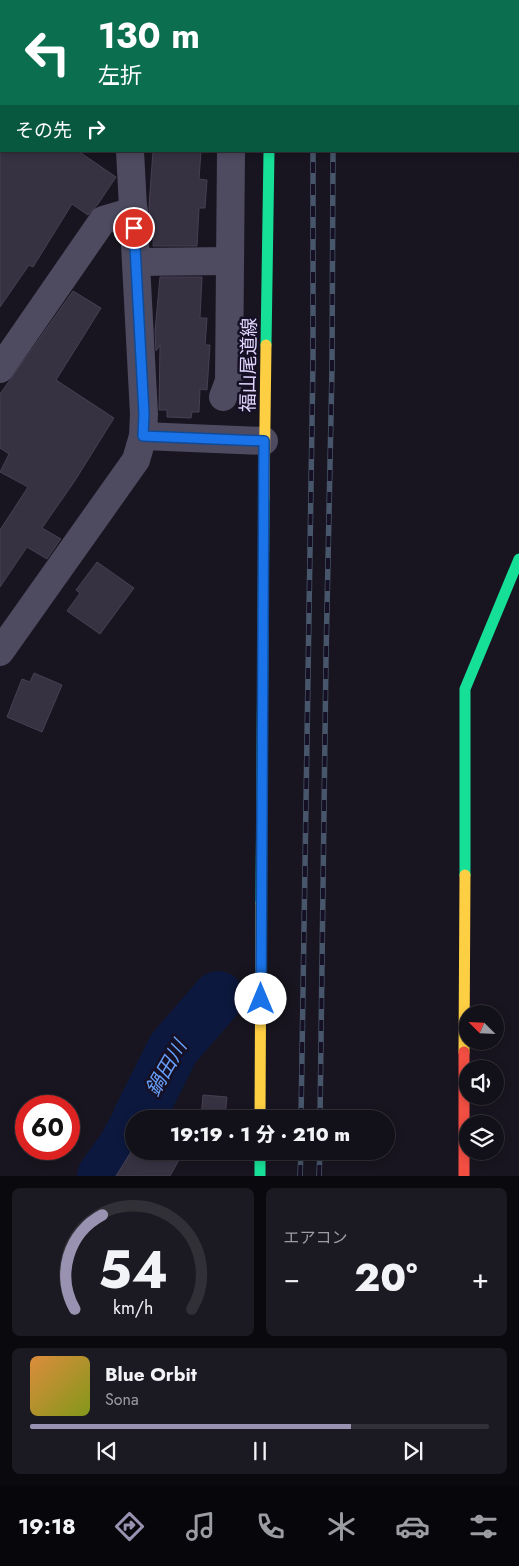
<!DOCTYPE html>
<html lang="ja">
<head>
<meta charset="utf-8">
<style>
  :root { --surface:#121018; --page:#1b1921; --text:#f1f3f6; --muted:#9c9da2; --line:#313037; --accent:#9992b0 }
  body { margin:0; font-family:Jost,"Noto Sans JP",sans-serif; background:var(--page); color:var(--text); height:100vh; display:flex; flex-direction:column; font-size:19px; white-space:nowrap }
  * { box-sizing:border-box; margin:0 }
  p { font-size:16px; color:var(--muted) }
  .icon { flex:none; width:28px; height:28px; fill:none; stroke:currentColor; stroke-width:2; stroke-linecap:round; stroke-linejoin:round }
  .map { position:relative; height:1176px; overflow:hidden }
  .details { display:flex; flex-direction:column; gap:12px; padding:12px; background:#0a090d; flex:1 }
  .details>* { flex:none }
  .banner { position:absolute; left:0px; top:0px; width:520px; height:152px; box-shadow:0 2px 8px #0003,0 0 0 1px var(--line); background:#0b6e4f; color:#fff; overflow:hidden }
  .needle { width:32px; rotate:294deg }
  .controls { position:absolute; left:459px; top:1005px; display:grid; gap:10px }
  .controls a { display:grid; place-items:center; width:45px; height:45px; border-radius:50%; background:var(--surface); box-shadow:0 2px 8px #0003,0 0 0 1px var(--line); font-size:25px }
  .speed { position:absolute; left:15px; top:1095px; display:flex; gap:10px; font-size:25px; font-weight:700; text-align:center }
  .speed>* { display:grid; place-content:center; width:65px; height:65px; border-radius:50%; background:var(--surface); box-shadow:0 2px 8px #0003,0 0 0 1px var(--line); line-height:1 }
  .speed .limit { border:8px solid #d22; background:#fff; color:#111 }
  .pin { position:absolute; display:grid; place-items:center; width:42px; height:42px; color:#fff; margin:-21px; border:2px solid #fff; border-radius:50%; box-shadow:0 1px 5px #0007 }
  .me { position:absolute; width:55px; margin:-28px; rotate:0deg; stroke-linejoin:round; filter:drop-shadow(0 0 4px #0008) }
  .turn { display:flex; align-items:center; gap:18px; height:105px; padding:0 15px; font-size:22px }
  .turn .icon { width:65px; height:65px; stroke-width:2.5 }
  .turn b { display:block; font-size:35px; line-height:42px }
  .then { display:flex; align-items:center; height:48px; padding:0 15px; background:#0003; gap:10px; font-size:19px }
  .big { font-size:38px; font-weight:800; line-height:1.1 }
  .details .card { flex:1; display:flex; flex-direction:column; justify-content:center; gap:8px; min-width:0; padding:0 18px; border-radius:8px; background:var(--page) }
  .details .dial { align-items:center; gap:0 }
  .dial svg { height:130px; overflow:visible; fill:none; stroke:var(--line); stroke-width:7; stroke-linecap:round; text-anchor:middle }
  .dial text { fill:var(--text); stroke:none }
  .song { display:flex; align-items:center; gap:15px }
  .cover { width:60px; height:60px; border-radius:8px; background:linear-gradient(135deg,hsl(30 70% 55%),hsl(70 70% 35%)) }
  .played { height:5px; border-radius:2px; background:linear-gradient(90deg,var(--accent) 70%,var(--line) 70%) }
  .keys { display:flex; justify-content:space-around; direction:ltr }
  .heat { display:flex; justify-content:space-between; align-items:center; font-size:28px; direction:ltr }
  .details .tiles { flex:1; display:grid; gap:12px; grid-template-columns:1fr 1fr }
  .card:last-child { grid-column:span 2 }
  .trip { position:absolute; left:125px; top:1110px; width:270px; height:50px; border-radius:25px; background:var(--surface); box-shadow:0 2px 8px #0003,0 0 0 1px var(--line); font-weight:800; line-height:50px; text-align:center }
  .tabs { display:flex; height:80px; justify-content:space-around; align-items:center; background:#07060a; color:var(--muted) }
  .tabs .icon { width:35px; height:35px }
  .tabs .selected { color:var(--accent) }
  .tabs b { font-size:22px; color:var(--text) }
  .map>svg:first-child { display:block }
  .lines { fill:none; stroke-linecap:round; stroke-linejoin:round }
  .river { stroke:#0d183e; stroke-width:52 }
  .building { fill:#373242; stroke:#464053 }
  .street { stroke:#4e4a60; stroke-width:28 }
  .fast { stroke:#16e098; stroke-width:11 }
  .slow { stroke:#ffcf43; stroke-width:11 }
  .jam { stroke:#f24e42; stroke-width:11 }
  .rail-casing { stroke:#47566a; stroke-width:5.5 }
  .rail { stroke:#161025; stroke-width:4; stroke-dasharray:11; stroke-linecap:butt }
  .route-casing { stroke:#114b97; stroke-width:12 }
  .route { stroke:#1a73e8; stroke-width:9 }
  .labels { text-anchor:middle; stroke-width:5; stroke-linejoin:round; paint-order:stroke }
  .street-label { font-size:19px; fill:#dfd5fd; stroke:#161025 }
  .water-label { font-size:20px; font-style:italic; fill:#67a0fa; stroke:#161025 }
</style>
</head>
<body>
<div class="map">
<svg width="519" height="1176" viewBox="0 0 519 1176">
  <rect width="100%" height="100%" fill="#181520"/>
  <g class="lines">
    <g class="river">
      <path d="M 138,1119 L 173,1049 L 218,997"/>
      <path d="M 103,1176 L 125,1145 L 134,1128"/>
    </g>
  </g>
  <g class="building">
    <path d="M 0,151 L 78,151 L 116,177 L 98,204 L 88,215 L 72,204 L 33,267 L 29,265 L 0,307 Z"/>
    <path d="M 153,151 L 201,151 L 199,179 L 207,180 L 205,208 L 199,208 L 197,246 L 153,246 L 154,222 L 150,230 L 149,206 Z"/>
    <path d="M 160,277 L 202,277 L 200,318 L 207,318 L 205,345 L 210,345 L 207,390 L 200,389 L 199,412 L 192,412 L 191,418 L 167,417 L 167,410 L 159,410 L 160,345 L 156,351 L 155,331 Z"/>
    <path d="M 73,291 L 101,308 L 56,380 L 114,418 L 74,482 L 42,528 L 61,539 L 60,540 L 47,559 L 27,547 L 0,587 L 0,530 L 28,487 L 0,472 L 9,454 L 0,448 L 0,394 Z"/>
    <path d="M 97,562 L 134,588 L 100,634 L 67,611 L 80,593 L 76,590 Z"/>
    <path d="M 34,673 L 62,685 L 42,732 L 7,717 L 22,679 L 30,682 Z"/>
    <path d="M 203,1095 L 227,1097 L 225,1119 L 201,1119 Z"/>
    <path d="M 134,1147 L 134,1151 L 184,1151 L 170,1176 L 116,1176 Z"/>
  </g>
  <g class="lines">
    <g class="street">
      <path d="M 119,1 L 119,0"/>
      <path d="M 233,1 L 233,0"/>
      <path d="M 0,109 L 1,108"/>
      <path d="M 136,262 L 229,261"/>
      <path d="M 0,369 L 103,220 L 134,211"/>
      <path d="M 223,397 L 229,381 L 231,151"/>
      <path d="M 143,436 L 264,441"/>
      <path d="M 0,652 L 136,460 L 143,436 L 144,414 L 130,151"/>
    </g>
    <g class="fast">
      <path d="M 271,0 L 271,1"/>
      <path d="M 266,345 L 269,151"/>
      <path d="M 465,875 L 465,689 L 519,559"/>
      <path d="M 261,903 L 264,498"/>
      <path d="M 260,1151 L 260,1176"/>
    </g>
    <g class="slow">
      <path d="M 264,498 L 266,345"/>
      <path d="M 464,1052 L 465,875"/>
      <path d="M 260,1119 L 261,903"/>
    </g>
    <path class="jam" d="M 464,1176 L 464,1052"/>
    <g class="rail-casing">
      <g id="rail">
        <path d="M 315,1 L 315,0"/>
        <path d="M 335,1 L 335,0"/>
        <path d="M 301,1119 L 313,360 L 313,151"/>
        <path d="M 320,1119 L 326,658 L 332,368 L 333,151"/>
        <path d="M 300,1176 L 301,1151"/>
        <path d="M 319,1176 L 320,1151"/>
      </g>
    </g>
    <use href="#rail" class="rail"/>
  </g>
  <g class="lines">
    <g class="route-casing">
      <path id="route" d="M 134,228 L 144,414 L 143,436 L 264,441 L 261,999"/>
    </g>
    <use href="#route" class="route"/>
  </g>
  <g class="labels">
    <g class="street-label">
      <text transform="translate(248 365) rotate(-89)" y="7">福山尾道線</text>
    </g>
    <g class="water-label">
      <text transform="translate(166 1068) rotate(-60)" y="7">鍋田川</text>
    </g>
  </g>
</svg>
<div class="controls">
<a><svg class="needle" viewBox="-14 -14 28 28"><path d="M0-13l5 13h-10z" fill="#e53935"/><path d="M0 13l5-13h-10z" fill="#9c9da2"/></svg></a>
<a><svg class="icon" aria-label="sound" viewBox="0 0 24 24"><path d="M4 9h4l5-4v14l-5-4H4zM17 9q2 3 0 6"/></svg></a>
<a><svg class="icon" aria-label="layers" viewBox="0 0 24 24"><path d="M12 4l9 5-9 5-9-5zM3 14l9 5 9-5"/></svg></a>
</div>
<div class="speed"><div class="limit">60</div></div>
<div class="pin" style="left:134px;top:228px;background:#d93025"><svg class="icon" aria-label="arrive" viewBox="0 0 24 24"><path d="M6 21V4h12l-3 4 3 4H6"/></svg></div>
<svg class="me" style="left:261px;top:999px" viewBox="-20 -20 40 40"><circle r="19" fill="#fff"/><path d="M0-13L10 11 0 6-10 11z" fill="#1a73e8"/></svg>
<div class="trip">19:19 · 1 分 · 210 m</div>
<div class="banner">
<div class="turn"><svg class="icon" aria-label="left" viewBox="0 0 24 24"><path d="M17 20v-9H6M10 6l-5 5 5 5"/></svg><div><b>130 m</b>左折</div></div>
<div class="then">その先<svg class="icon" aria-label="right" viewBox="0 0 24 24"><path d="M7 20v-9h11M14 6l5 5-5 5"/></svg></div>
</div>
</div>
<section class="details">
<div class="tiles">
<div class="card dial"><svg viewBox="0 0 100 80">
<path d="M14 69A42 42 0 1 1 86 69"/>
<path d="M14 69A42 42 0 0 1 31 11" stroke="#9992b0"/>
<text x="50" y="56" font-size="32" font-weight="700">54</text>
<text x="50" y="72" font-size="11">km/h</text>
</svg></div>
<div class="card"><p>エアコン</p>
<div class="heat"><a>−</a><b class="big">20°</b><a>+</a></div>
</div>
<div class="card">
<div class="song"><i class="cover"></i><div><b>Blue Orbit</b><p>Sona</p></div></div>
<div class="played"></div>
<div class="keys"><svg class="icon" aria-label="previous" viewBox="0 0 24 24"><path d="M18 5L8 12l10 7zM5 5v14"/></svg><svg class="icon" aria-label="pause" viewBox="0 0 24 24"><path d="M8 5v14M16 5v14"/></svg><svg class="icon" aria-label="next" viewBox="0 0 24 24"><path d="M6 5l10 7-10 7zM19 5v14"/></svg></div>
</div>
</div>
</section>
<nav class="tabs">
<b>19:18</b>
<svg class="icon selected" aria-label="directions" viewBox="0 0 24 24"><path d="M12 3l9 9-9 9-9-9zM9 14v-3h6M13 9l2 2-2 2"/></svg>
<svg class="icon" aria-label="music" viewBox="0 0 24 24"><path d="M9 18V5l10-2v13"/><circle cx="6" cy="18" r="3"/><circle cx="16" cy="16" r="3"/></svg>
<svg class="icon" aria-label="phone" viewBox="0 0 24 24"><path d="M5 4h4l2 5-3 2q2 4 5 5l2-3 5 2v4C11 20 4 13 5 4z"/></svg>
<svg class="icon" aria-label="climate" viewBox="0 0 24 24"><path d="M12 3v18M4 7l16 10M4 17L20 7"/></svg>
<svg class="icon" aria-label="car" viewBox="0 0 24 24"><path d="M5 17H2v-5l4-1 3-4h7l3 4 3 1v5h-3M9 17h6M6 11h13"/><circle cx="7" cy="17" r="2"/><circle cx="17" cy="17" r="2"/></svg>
<svg class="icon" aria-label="filters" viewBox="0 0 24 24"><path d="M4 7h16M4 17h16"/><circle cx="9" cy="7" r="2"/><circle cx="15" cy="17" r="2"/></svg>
</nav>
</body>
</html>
